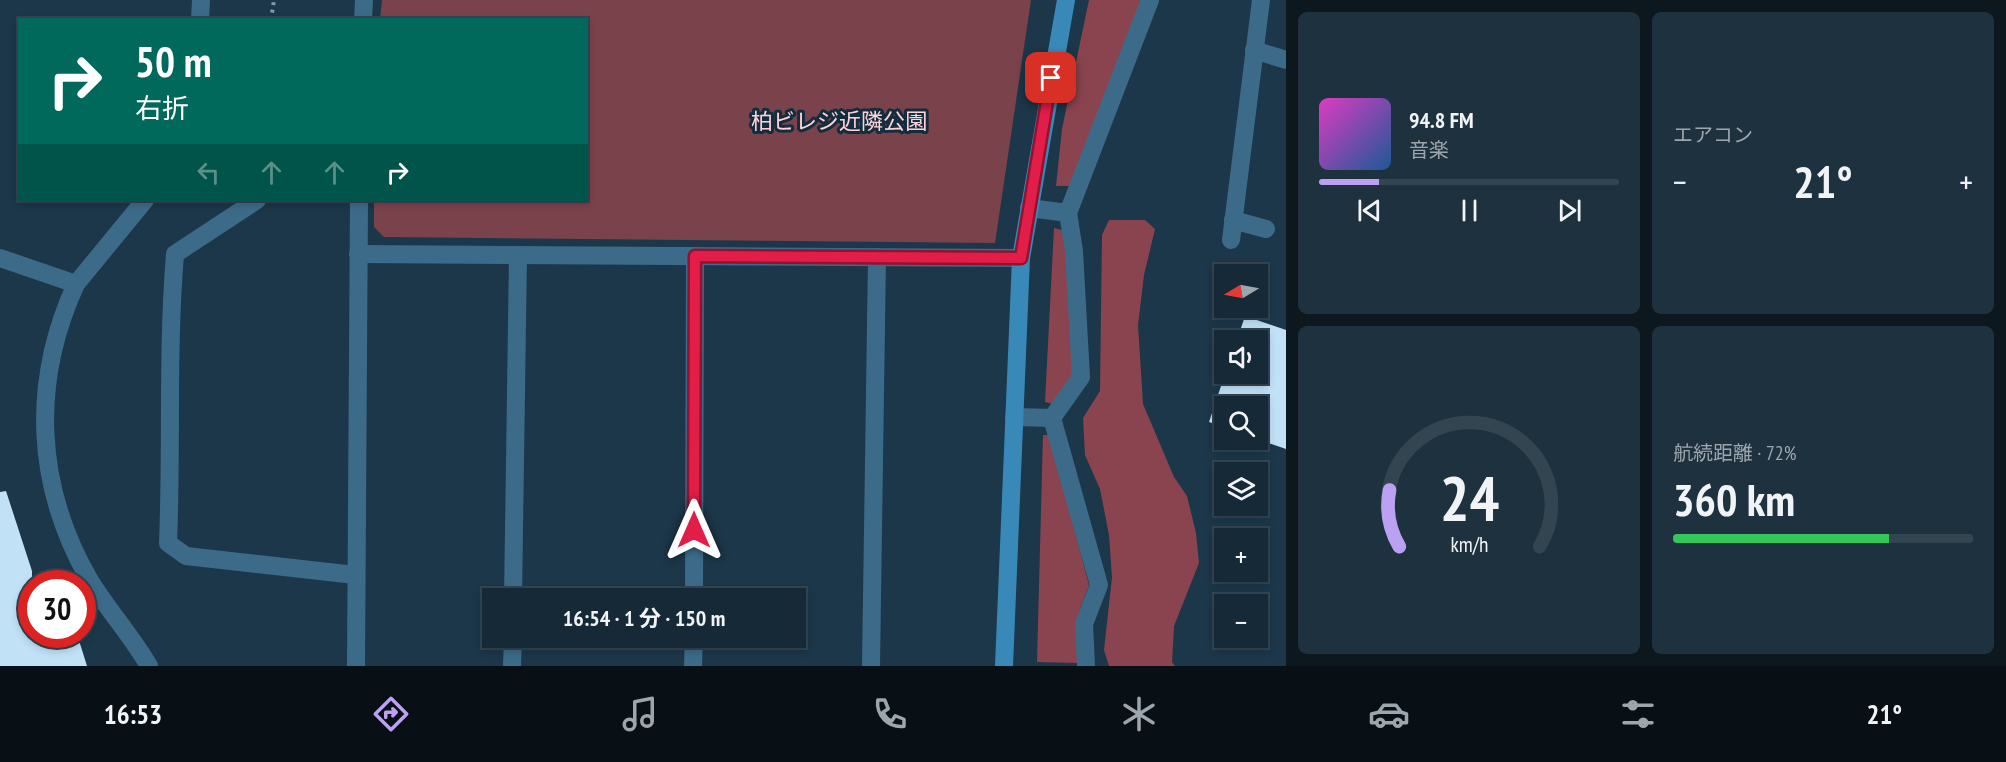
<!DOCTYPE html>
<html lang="ja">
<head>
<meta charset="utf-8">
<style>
  :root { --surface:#152937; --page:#1e313f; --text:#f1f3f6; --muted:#9da6ad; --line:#344552; --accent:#bca0f2 }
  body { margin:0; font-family:"PT Sans Narrow","Noto Sans JP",sans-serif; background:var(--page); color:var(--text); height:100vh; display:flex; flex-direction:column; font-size:22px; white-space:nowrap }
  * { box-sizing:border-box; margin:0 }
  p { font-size:20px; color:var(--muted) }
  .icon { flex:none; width:33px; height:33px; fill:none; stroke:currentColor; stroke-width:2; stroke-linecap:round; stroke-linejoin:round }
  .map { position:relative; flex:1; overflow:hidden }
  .side { display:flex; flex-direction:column; gap:12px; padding:12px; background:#0c171e; width:720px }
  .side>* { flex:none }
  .hud { position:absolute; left:18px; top:18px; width:570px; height:183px; border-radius:0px; box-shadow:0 3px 9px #0003,0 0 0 2px var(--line); background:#00695c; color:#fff; overflow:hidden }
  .needle { width:39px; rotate:260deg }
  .tools { position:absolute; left:1214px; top:264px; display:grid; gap:12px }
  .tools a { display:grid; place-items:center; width:54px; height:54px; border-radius:0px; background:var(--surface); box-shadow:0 3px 9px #0003,0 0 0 2px var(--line); font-size:30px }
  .speed { position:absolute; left:18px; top:570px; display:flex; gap:12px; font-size:30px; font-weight:700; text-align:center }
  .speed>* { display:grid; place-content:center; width:78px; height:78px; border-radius:50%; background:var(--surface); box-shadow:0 3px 9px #0003,0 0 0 2px var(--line); line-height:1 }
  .speed .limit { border:9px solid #d22; background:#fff; color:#111 }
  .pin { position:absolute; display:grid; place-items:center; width:51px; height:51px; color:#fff; margin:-26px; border-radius:12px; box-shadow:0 3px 9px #0006 }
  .me { position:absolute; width:66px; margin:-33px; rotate:0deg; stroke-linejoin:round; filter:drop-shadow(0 0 4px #0008) }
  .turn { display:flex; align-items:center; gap:21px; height:126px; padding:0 18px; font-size:27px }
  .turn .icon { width:78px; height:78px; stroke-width:2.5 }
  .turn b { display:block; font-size:42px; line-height:51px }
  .lanes { display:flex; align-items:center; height:57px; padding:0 18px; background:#0003; justify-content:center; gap:30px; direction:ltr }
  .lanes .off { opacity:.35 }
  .big { font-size:45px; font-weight:700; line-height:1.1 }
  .side .tile { flex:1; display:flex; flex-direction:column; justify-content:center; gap:9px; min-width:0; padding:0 21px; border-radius:9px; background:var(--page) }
  .side .dial { align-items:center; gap:0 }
  .dial svg { height:156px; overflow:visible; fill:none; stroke:var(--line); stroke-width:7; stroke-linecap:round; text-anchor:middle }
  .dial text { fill:var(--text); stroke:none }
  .song { display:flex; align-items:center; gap:18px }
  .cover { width:72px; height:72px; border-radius:9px; background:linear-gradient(135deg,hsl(310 70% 55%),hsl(210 70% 35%)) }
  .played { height:6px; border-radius:3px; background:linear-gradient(90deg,var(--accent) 20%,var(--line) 20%) }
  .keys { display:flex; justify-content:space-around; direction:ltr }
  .heat { display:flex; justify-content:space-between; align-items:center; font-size:33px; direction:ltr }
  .charge { height:9px; border-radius:4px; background:linear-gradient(90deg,#34c759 72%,var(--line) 0) }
  .side .tiles { flex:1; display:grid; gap:12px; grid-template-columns:repeat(2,1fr) }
  .trip { position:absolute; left:482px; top:588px; width:324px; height:60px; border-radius:0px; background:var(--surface); box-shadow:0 3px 9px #0003,0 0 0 2px var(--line); font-weight:700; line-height:60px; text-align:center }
  .tabs { display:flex; height:96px; justify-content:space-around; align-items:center; background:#081016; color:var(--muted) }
  .tabs .icon { width:42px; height:42px }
  .tabs .active { color:var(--accent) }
  .tabs b { font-size:27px; color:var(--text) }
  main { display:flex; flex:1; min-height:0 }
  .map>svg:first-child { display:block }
  .green { fill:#7a424a }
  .forest { fill:#8a444f }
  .building { fill:#c1e1f7 }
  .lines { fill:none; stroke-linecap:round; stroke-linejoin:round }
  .path { stroke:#8499a8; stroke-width:4; stroke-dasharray:3 4.5; stroke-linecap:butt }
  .lane { stroke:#3c6b89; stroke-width:18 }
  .street { stroke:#3c6b89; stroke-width:18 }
  .secondary { stroke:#3889b8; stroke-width:18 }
  .route-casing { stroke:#92132f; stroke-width:15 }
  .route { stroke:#e11d48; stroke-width:10 }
  .labels { text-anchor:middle; stroke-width:6; stroke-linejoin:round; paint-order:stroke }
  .park-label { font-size:22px; fill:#ffd2d7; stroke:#122d3e }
</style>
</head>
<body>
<main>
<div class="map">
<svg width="1286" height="666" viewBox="0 0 1286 666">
  <rect width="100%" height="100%" fill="#1c3749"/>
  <path class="green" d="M 382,0 L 1031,0 L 995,243 L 384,237 L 374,227 L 374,200 L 586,200 L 586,20 L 380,19 Z"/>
  <g class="forest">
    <path d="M 1089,0 L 1144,0 L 1071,186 L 1056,186 L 1062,129 Z"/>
    <path d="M 1109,220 L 1145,220 L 1155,229 L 1144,275 L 1138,325 L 1143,404 L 1174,477 L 1187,496 L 1196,533 L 1199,563 L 1174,626 L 1172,662 L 1175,666 L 1109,666 L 1104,650 L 1112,577 L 1109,535 L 1100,489 L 1085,455 L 1083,418 L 1100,391 L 1102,235 Z"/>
    <path d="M 1054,228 L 1066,231 L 1075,375 L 1053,404 L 1045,402 Z"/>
    <path d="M 1043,435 L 1050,435 L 1089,585 L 1079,612 L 1078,663 L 1037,662 Z"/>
  </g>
  <g class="building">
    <path d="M 1245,316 L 1286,330 L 1286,449 L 1257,439 L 1257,406 L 1224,406 L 1224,427 L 1209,422 L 1225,374 L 1257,374 L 1257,340 L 1237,340 Z"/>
    <path d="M 6,491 L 32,571 L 32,634 L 77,634 L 87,666 L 0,666 L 0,492 Z"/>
  </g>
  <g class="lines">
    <path class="path" d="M 271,20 L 274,0"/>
    <path class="lane" d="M 1233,220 L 1266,229"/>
    <g class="street">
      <path d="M 200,20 L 201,0"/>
      <path d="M 363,20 L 364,0"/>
      <path d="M 1254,50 L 1286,60"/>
      <path d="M 145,200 L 76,284 C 31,382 35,485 89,579 C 107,609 131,635 149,666"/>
      <path d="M 257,200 L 175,254 C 167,350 172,447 168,543 L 186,556 L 355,575"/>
      <path d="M 1029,208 L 1068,213"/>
      <path d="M 1231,240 L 1261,0"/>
      <path d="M 358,254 L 1021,258"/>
      <path d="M 0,258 L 76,284"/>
      <path d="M 1014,417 L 1052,418"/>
      <path d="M 513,598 L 518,255"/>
      <path d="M 694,598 L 695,256"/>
      <path d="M 356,666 L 359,200"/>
      <path d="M 512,666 L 513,638"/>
      <path d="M 693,666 L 694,638"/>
      <path d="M 871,666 L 877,257"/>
      <path d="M 1086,666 L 1084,624 L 1099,585 L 1052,418 L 1081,377 L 1074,251 L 1068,213 L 1150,0"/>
    </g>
    <path class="secondary" d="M 1004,666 L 1021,258 L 1066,0"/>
  </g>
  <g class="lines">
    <g class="route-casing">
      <path id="route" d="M 694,530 L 695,256 L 1021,258 L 1051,78"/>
    </g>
    <use href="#route" class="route"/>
  </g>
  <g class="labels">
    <g class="park-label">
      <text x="839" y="129">柏ビレジ近隣公園</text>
    </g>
  </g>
</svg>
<div class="tools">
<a><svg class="needle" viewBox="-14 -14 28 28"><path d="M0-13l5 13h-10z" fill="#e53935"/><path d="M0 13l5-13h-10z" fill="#9da6ad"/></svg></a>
<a><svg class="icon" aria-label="sound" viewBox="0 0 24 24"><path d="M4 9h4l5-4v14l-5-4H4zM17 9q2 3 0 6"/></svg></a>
<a><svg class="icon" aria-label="search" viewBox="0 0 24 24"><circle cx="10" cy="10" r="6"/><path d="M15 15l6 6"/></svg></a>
<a><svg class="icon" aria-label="layers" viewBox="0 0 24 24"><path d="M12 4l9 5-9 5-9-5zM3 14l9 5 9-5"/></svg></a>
<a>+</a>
<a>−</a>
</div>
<div class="speed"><div class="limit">30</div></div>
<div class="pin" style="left:1051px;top:78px;background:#d93025"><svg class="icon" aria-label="arrive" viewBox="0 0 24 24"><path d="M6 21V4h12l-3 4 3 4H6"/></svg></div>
<svg class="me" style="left:694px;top:530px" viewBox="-20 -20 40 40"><path d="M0-17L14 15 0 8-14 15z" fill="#e11d48" stroke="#fff" stroke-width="4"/></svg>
<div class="trip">16:54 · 1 分 · 150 m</div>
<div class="hud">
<div class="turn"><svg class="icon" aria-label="right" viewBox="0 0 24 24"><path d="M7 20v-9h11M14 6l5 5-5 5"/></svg><div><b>50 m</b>右折</div></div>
<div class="lanes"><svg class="icon off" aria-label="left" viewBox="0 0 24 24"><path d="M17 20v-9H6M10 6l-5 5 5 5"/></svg><svg class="icon off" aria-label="ahead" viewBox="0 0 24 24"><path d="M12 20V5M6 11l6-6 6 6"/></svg><svg class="icon off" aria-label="ahead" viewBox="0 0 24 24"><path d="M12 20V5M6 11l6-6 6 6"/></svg><svg class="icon" aria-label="right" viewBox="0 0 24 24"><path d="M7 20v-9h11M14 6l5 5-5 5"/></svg></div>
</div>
</div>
<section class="side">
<div class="tiles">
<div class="tile">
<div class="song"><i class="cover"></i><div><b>94.8 FM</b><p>音楽</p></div></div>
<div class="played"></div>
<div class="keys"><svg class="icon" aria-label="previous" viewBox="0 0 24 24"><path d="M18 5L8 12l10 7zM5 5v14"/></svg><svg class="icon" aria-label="pause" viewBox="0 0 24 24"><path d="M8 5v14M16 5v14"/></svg><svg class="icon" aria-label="next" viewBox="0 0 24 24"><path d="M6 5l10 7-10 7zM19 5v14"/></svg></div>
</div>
<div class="tile"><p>エアコン</p>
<div class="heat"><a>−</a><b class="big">21°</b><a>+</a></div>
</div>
<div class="tile dial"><svg viewBox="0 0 100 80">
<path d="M14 69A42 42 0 1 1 86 69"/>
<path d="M14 69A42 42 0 0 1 9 40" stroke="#bca0f2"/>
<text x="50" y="56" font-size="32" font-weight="700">24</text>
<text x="50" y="72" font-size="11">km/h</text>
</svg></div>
<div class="tile"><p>航続距離 · 72%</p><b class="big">360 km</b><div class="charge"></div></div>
</div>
</section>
</main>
<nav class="tabs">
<b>16:53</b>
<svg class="icon active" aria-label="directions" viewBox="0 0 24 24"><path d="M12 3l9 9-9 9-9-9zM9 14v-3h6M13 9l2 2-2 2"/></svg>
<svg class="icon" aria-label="music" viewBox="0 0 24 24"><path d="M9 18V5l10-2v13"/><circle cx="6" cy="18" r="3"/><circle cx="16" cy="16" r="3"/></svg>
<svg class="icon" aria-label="phone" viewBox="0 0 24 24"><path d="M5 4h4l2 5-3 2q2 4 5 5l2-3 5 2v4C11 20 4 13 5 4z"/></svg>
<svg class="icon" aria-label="climate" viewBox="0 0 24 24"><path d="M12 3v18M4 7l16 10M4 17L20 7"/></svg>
<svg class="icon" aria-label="car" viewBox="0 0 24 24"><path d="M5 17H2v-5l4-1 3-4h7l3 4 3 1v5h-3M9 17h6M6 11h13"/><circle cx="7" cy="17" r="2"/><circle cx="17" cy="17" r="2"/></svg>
<svg class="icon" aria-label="filters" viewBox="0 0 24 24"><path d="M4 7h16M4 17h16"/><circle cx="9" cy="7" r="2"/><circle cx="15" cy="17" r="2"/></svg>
<b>21°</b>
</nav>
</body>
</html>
